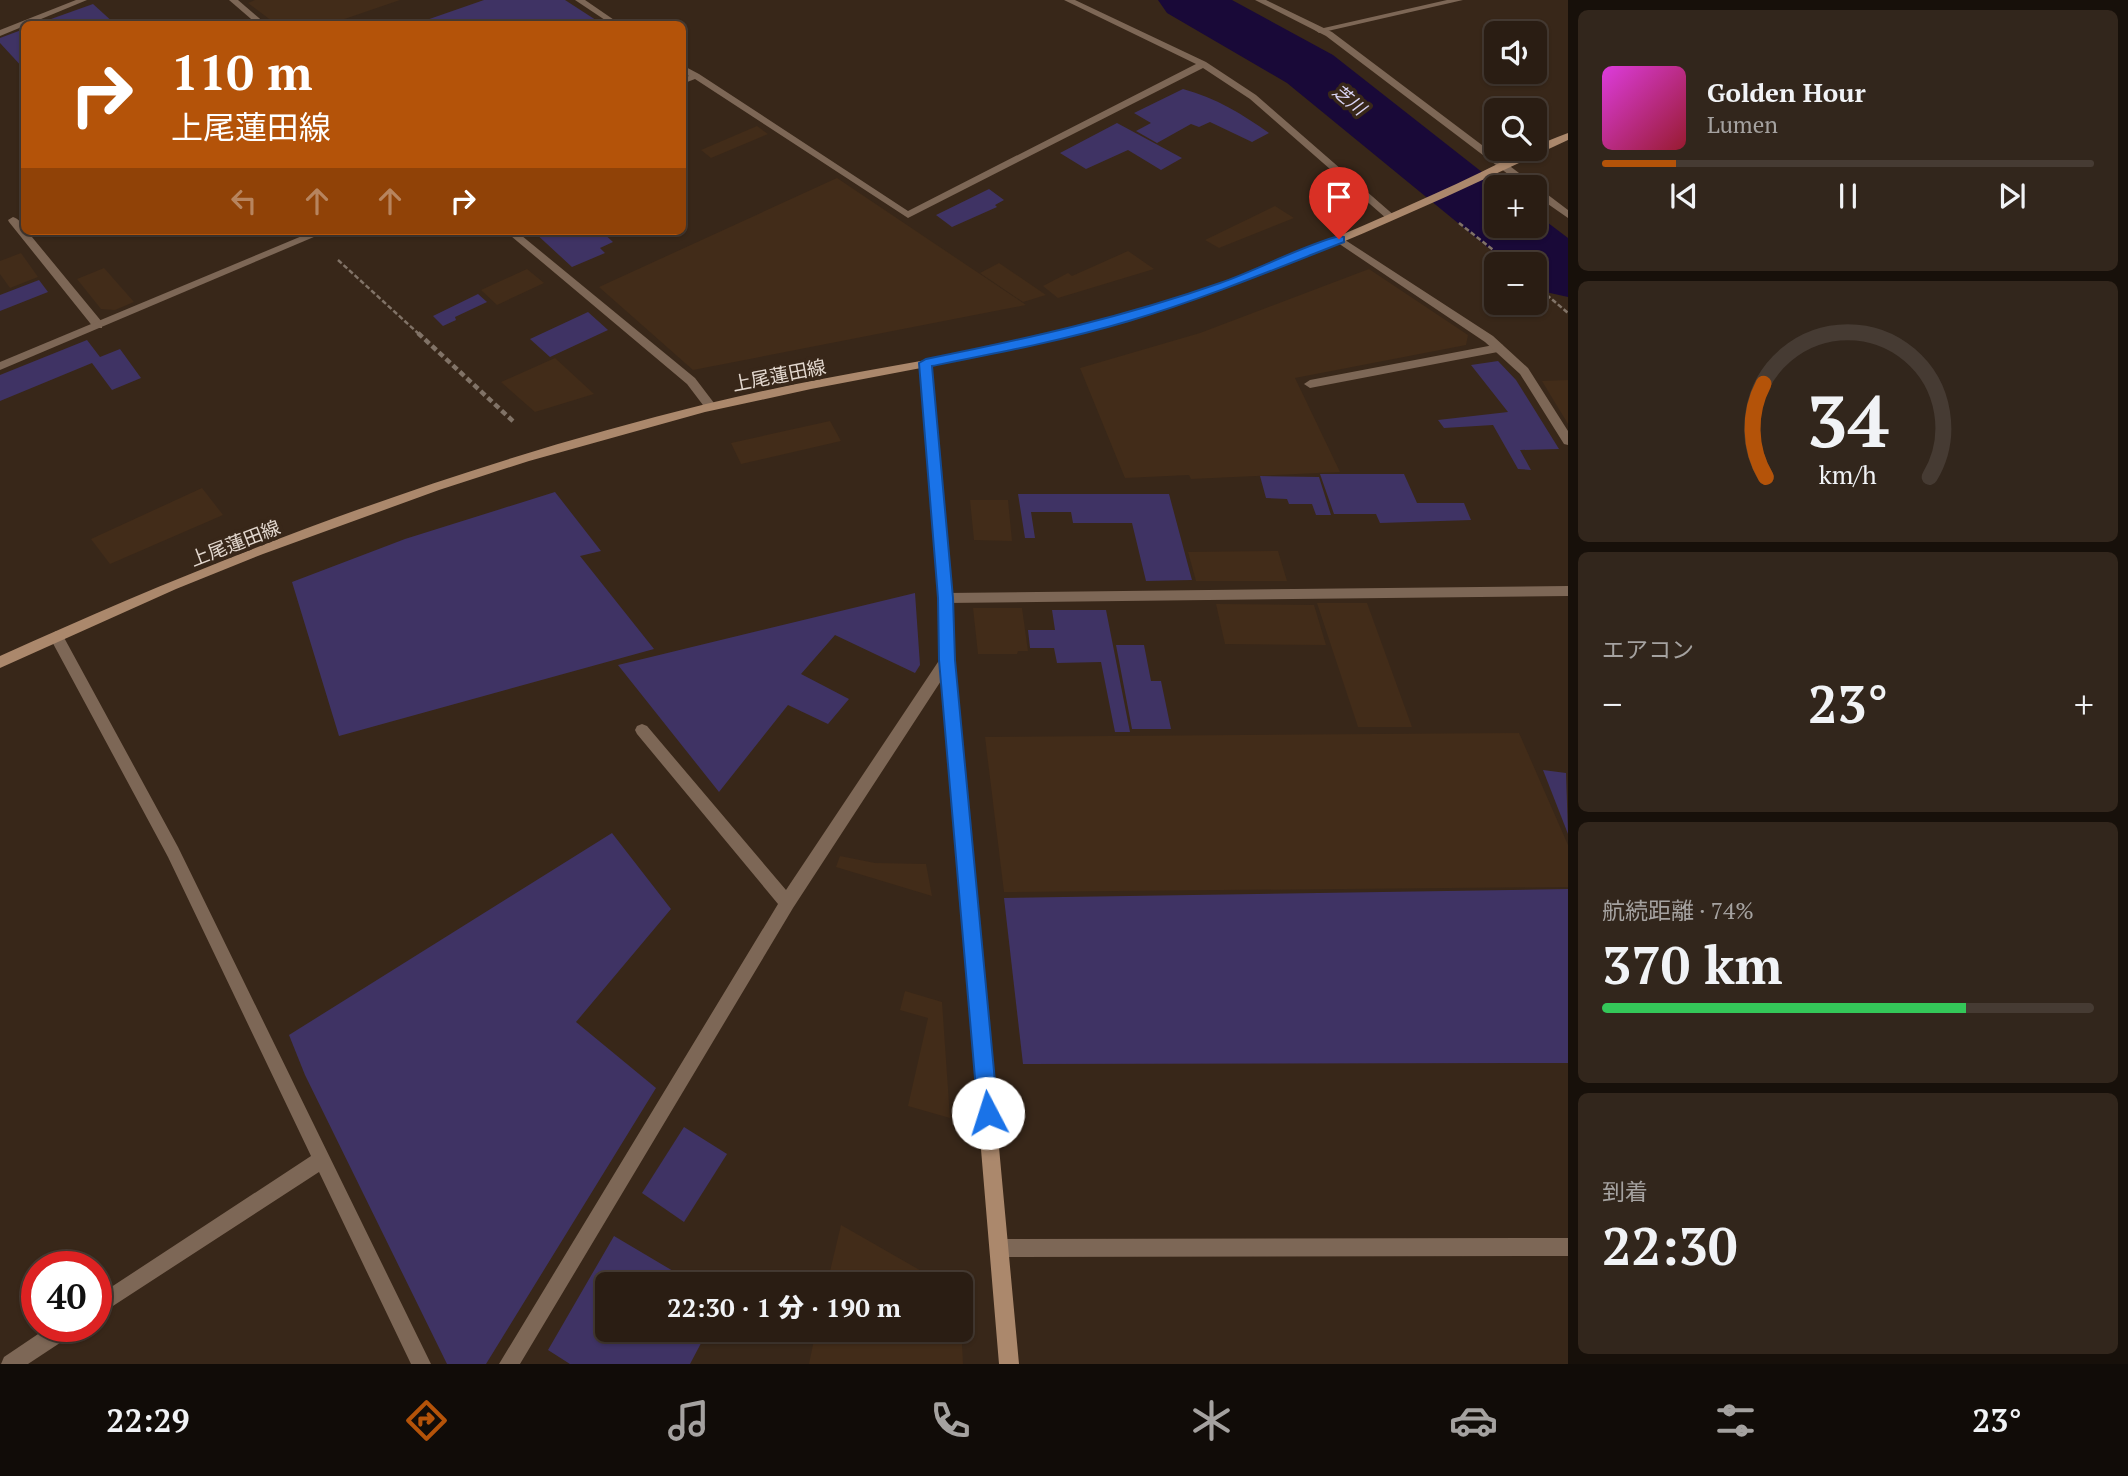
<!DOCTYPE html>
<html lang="ja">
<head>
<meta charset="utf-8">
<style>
  :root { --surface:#2a1d13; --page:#32261c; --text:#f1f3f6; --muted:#a5a2a0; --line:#463b33; --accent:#b45309 }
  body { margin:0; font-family:"PT Serif","Noto Sans JP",serif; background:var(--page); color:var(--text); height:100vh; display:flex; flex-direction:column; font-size:26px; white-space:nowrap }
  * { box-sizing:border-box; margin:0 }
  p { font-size:23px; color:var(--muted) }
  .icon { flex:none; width:38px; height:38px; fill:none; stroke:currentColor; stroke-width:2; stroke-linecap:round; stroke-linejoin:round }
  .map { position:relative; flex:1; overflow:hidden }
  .side { display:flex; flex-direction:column; gap:10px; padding:10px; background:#17100a; width:560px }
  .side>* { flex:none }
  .hud { position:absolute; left:21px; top:21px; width:665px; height:214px; border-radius:10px; box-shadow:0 2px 5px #0004,0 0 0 2px var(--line); background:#b45309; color:#fff; overflow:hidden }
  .fabs { position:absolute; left:1484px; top:21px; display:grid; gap:14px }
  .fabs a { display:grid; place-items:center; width:63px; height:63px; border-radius:10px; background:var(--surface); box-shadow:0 2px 5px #0004,0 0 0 2px var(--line); font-size:35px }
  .speed { position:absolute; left:21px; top:1251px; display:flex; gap:14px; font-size:35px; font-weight:700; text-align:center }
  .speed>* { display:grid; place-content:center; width:91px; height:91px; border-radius:50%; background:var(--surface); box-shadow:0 2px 5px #0004,0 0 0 2px var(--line); line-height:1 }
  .speed .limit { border:10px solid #d22; background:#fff; color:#111 }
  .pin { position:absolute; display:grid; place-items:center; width:60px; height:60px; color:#fff; margin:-72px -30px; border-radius:50% 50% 50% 0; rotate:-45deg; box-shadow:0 0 7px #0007 }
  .pin .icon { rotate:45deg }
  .me { position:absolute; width:77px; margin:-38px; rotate:355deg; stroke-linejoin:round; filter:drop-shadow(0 0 5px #0008) }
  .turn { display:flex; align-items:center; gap:24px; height:147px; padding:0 35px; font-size:32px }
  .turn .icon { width:91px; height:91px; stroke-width:2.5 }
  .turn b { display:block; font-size:49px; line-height:60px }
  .lanes { display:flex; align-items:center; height:66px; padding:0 35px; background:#0003; justify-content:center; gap:35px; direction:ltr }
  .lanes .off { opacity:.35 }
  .big { font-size:52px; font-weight:800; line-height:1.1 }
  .side .widget { flex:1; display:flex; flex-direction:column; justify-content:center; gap:10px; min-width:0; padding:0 24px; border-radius:10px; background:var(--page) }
  .side .dial { align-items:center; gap:0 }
  .dial svg { height:182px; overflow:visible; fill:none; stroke:var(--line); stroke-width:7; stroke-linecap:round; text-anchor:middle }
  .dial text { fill:var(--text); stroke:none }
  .song { display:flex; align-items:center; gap:21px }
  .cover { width:84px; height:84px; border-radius:10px; background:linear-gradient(135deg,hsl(300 70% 55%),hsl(350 70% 35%)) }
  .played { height:7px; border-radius:4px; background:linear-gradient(90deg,var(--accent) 15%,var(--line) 15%) }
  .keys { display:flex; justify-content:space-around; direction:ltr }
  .heat { display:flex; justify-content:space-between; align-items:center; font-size:38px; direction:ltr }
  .charge { height:10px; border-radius:5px; background:linear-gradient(90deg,#34c759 74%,var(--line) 0) }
  .trip { position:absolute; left:595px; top:1272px; width:378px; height:70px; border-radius:10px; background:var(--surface); box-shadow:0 2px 5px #0004,0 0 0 2px var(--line); font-weight:800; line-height:70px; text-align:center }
  .menu { display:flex; height:112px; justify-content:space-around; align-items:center; background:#110c08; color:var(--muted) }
  .menu .icon { width:49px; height:49px }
  .menu .active { color:var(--accent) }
  .menu b { font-size:32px; color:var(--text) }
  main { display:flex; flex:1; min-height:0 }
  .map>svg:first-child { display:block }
  .built { fill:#422c19 }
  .green { fill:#3f3364 }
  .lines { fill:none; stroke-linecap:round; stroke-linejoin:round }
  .river { fill:#190938; fill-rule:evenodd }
  .path-far1 { stroke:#817367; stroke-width:2.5; stroke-dasharray:5 2.5; stroke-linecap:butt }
  .path { stroke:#817367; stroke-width:4.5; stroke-dasharray:6 3.5; stroke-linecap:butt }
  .lane { fill:#7d6756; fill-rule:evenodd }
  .street { fill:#7d6756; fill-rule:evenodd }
  .secondary { fill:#ab886c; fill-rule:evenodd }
  .route { fill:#1a73e8; stroke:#114b97; stroke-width:2 }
  .labels { text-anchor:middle; stroke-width:7; stroke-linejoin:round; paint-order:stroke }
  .far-water-label { font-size:18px; font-style:italic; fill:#d9d4f5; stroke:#382719 }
  .street-label { font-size:19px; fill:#e3d8cf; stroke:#382719 }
</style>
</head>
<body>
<main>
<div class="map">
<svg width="1568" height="1364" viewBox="0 0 1568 1364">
  <rect width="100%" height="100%" fill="#382719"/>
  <g class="built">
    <path d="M 255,0 L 400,0 L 330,24 L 276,24 L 248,3 Z"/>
    <path d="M 757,126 L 768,134 L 711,158 L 701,150 Z"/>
    <path d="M 837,178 L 1026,305 L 693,370 L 599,287 Z"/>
    <path d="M 1275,206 L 1294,218 L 1219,248 L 1205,240 Z"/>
    <path d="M 1128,251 L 1154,269 L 1058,298 L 1043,286 L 1068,273 L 1072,276 Z"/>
    <path d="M 21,253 L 38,277 L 10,288 L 0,274 L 0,261 Z"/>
    <path d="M 999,263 L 1046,295 L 1023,302 L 980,273 Z"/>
    <path d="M 104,268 L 134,302 L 115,310 L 101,309 L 77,279 Z"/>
    <path d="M 527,269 L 544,283 L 497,305 L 481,290 Z"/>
    <path d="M 1369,269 L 1468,335 L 1466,345 L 1295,378 L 1340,472 L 1191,479 L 1189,475 L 1125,478 L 1080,368 L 1200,333 Z"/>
    <path d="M 555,358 L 594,394 L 535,412 L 501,382 Z"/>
    <path d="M 1568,380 L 1568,424 L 1542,381 Z"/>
    <path d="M 830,421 L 841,441 L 741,464 L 731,443 Z"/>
    <path d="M 202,488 L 223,515 L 110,564 L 91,539 Z"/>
    <path d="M 970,500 L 1008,500 L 1012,541 L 974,540 Z"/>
    <path d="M 1278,551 L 1287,581 L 1196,581 L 1188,552 Z"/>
    <path d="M 1317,603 L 1367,603 L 1412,727 L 1358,727 Z"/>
    <path d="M 1216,604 L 1314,605 L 1326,645 L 1225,644 Z"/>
    <path d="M 973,608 L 1022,608 L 1028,651 L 1018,651 L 1017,654 L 978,654 Z"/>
    <path d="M 1519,733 L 1568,845 L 1568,887 L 1004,892 L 985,737 Z"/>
    <path d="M 840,856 L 875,863 L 926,864 L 932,896 L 836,867 Z"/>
    <path d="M 905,991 L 942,1002 L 950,1118 L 908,1106 L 928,1018 L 900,1010 Z"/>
    <path d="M 841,1225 L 944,1284 L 827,1284 Z"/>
    <path d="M 961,1323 L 963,1364 L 809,1364 L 816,1330 L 961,1330 Z"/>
  </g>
  <g class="green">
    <path d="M 484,0 L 565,0 L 602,24 L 415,24 Z"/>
    <path d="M 93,4 L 115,24 L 37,24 Z"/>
    <path d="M 24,29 L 24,69 L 0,43 L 0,38 Z"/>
    <path d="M 1183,89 C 1216,98 1242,114 1269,133 L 1252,142 L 1210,122 L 1199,127 L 1191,124 L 1157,143 L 1136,131 L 1151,123 L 1134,113 Z"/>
    <path d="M 1117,123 L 1182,158 L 1161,170 L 1128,150 L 1086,169 L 1060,153 Z"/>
    <path d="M 989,189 L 1004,200 L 995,205 L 997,207 L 952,227 L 936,215 Z"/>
    <path d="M 533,231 L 601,231 L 613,242 L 600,248 L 605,253 L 572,267 Z"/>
    <path d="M 39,280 L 48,292 L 0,311 L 0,295 Z"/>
    <path d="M 478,294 L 487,302 L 455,317 L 456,320 L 443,326 L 433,316 Z"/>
    <path d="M 588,312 L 608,330 L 550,357 L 530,339 Z"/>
    <path d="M 87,340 L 100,357 L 120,349 L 141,378 L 112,390 L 92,363 L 0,401 L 0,375 Z"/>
    <path d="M 1498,361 L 1516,380 L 1559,449 L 1520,450 L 1531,470 L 1518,469 L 1493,425 L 1444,428 L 1438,420 L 1508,412 L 1471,365 Z"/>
    <path d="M 1320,474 L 1404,474 L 1417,503 L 1464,503 L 1471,520 L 1380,523 L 1376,514 L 1334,514 Z"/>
    <path d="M 1260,476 L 1319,477 L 1331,515 L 1316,515 L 1312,504 L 1289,504 L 1287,499 L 1266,498 Z"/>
    <path d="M 555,492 L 601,551 L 580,556 L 654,649 L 339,736 L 292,582 L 405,539 Z"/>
    <path d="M 1018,494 L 1169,494 L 1192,580 L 1146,581 L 1132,523 L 1073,523 L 1071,512 L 1031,512 L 1035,538 L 1025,538 Z"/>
    <path d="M 915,593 L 920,665 L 915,673 L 835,635 L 801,674 L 849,699 L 828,724 L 788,705 L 719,792 L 618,665 Z"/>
    <path d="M 1052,610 L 1106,610 L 1130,732 L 1115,732 L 1101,662 L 1057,663 L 1054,648 L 1030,648 L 1028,630 L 1055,630 Z"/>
    <path d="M 1116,645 L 1144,645 L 1151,681 L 1161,681 L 1171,729 L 1132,729 Z"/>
    <path d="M 1543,770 L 1566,773 L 1568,834 Z"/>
    <path d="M 612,833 L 671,909 L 576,1022 L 656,1088 L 486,1364 L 447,1364 L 305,1075 L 289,1035 Z"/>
    <path d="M 1568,889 L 1568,1063 L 1023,1064 L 1004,898 Z"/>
    <path d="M 684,1127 L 727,1154 L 684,1222 L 642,1193 Z"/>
    <path d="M 614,1236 L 695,1284 L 607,1284 L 607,1330 L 708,1330 L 690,1364 L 570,1364 L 548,1350 Z"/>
  </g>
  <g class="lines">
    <path class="river" d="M 1158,0 L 1232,0 L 1333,55 L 1501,187 L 1496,187 L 1496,226 L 1535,226 L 1535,213 L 1568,238 L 1568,297 L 1541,291 L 1535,286 L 1535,264 L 1508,264 L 1287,83 L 1167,13 Z"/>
    <g class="path-far1">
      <path d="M 1459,223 L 1511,264"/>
      <path d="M 338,260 L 420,335"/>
      <path d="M 1535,285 L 1568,313"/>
    </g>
    <path class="path" d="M 418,333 L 515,423"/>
    <g class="lane">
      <path d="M 76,0 L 87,0 L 0,36 L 0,30 Z"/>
      <path d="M 229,0 L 238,0 L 266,24 L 257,24 Z"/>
      <path d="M 1447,0 L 1463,0 L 1319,33 L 1315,30 Z"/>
      <path d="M 13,217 C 18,218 24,225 24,231 L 27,231 L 102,322 L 102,328 L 94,328 L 9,222 L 8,220 Z"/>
      <path d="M 505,231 L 516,231 L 695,378 L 714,403 L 714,409 L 706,409 L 687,384 Z"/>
      <path d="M 1499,344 L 1503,345 L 1503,351 L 1310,388 L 1304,384 L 1310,380 Z"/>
      <path d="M 1568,586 L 1568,596 L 945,603 L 938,598 L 945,593 Z"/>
      <path d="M 947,654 L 952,656 L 954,660 L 952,664 L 793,908 L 520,1364 L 499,1364 L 778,904 L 637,734 L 635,730 L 637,726 L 642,724 L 647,726 L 786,890 L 942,656 Z"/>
    </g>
    <g class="street">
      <path d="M 575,0 L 585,0 L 620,24 L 611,24 Z"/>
      <path d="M 1064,0 L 1075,0 L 1206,62 L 1256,95 L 1396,217 L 1387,219 L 1250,99 L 1203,68 L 908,218 L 695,79 L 682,84 L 682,78 L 689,76 L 682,72 L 682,65 L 699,74 L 908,211 L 1196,64 Z"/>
      <path d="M 1255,0 L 1266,0 L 1332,32 L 1568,210 L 1568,218 L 1535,195 L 1535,187 L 1525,187 L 1326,36 Z"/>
      <path d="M 314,231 L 328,231 L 0,370 L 0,362 Z"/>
      <path d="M 1339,236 L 1493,336 L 1528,368 L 1568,431 L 1568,445 L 1564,444 L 1520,374 L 1485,342 L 1335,241 L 1335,237 Z"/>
      <path d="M 56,631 L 61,632 L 178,847 L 431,1364 L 411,1364 L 319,1172 L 96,1317 L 96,1297 L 311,1156 L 168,857 L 49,636 Z"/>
      <path d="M 1568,1238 L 1568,1256 L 1000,1257 L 993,1255 L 991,1248 L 993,1241 L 1000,1239 Z"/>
      <path d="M 50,1326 L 77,1326 L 75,1333 L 28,1364 L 1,1364 L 4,1357 Z"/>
    </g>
    <path class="secondary" d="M 1568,133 L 1568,140 C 1426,207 1283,273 1133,319 C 1067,340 1000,353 932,366 L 952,598 L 954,660 L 1019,1364 L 999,1364 L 940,660 L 938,598 L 921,368 L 811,389 L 705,412 L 529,461 L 439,490 L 263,554 L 176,589 L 0,668 L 0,656 C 228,552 462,464 706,404 C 843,370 985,356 1121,316 C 1228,284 1331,241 1432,195 C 1478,175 1522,150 1568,133 Z"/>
  </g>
  <path class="route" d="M 1339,236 L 1344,237 L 1344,242 C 1273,270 1203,299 1129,321 C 1065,340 998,353 932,366 L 953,598 L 955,660 L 998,1113 L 995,1120 L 988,1123 L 981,1120 L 978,1113 L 939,660 L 938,598 L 919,363 L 926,359 C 1026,339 1124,317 1220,283 C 1260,269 1299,247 1339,236 Z"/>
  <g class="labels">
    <g class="far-water-label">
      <text transform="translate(1349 100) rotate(39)" y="6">芝川</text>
    </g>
    <g class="street-label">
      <text transform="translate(779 375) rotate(-11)" y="7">上尾蓮田線</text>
      <text transform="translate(235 543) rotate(-21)" y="7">上尾蓮田線</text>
    </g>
  </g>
</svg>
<div class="fabs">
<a><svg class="icon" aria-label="sound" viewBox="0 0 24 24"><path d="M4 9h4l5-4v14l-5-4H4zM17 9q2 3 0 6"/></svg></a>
<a><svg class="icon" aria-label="search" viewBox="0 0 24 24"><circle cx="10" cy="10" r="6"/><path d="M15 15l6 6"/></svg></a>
<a>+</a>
<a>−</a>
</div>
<div class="speed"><div class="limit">40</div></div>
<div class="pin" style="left:1339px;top:239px;background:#d93025"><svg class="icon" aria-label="arrive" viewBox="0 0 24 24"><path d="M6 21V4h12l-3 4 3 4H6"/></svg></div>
<svg class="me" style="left:988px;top:1113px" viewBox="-20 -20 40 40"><circle r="19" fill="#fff"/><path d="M0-13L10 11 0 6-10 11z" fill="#1a73e8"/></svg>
<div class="trip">22:30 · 1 分 · 190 m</div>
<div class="hud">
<div class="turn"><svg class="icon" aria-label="right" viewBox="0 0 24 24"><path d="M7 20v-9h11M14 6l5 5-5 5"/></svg><div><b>110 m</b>上尾蓮田線</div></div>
<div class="lanes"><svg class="icon off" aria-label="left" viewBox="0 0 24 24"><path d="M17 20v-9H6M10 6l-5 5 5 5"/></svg><svg class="icon off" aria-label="ahead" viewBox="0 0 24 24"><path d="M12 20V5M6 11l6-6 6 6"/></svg><svg class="icon off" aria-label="ahead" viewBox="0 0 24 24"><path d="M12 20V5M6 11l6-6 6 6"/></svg><svg class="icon" aria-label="right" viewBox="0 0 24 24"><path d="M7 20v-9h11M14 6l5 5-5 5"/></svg></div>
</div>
</div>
<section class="side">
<div class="widget">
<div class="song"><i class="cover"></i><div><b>Golden Hour</b><p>Lumen</p></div></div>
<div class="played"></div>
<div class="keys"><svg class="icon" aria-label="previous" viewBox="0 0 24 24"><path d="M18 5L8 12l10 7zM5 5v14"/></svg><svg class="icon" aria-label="pause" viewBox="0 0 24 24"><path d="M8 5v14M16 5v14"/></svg><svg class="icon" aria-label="next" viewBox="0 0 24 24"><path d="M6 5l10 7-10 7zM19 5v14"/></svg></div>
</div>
<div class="widget dial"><svg viewBox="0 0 100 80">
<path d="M14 69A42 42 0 1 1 86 69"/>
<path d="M14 69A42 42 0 0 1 13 28" stroke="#b45309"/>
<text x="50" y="56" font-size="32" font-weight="700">34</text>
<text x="50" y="72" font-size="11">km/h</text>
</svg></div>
<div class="widget"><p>エアコン</p>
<div class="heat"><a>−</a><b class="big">23°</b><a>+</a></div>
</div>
<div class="widget"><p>航続距離 · 74%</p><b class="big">370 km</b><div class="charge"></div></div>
<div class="widget"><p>到着</p><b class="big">22:30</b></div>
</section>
</main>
<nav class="menu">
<b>22:29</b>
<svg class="icon active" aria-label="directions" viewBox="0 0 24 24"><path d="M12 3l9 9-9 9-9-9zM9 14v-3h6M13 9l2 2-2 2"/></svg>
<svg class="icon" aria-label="music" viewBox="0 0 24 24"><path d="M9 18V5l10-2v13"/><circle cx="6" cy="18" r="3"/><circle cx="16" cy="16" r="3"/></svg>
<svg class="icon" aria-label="phone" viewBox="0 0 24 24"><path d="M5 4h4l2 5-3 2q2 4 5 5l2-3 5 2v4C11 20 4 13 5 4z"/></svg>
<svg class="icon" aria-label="climate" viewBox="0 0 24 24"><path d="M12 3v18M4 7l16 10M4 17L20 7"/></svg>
<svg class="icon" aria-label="car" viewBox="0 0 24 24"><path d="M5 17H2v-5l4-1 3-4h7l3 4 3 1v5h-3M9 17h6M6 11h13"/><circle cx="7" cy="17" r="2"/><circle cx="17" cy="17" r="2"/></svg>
<svg class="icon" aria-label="filters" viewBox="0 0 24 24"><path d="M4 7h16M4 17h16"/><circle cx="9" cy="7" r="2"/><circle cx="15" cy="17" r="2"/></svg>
<b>23°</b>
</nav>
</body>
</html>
